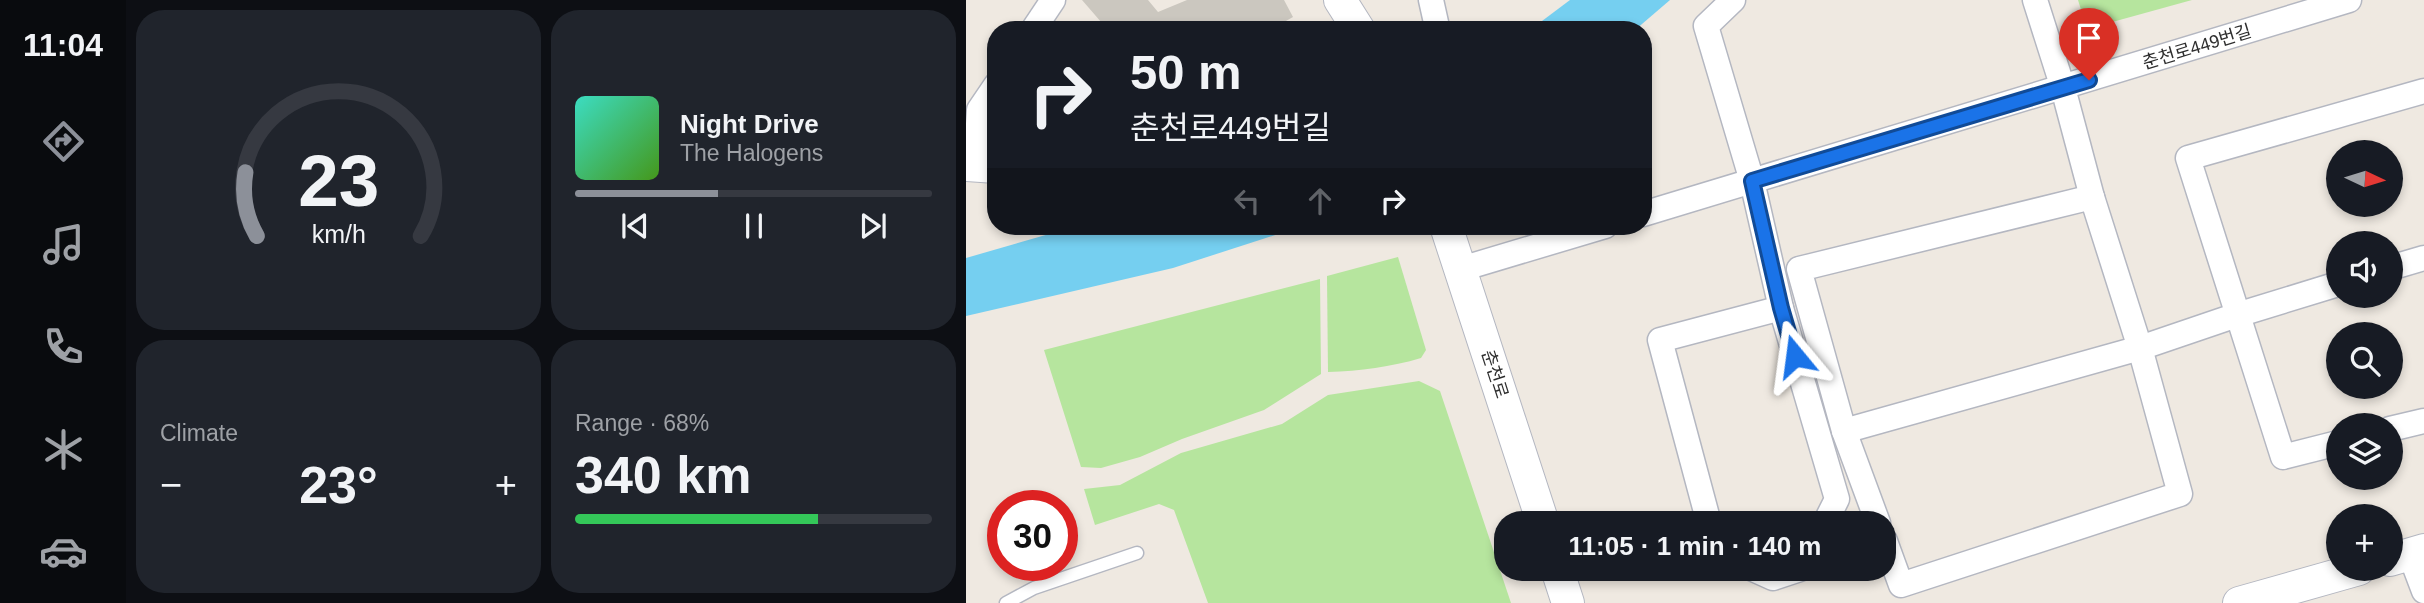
<!DOCTYPE html>
<html lang="en">
<head>
<meta charset="utf-8">
<style>
  :root { --surface:#171b24; --page:#20242c; --text:#f1f3f6; --muted:#9ea1a6; --line:#363941; --accent:#8c9099 }
  body { margin:0; font-family:Arial,"Noto Sans KR",sans-serif; background:var(--page); color:var(--text); height:100vh; display:flex; flex-direction:column; font-size:26px; white-space:nowrap }
  * { box-sizing:border-box; margin:0 }
  p { font-size:23px; color:var(--muted) }
  .icon { flex:none; width:38px; height:38px; fill:none; stroke:currentColor; stroke-width:2; stroke-linecap:round; stroke-linejoin:round }
  .map { position:relative; flex:1; overflow:hidden }
  .details { display:flex; flex-direction:column; gap:10px; padding:10px; background:#0d0f14; width:840px }
  .details>* { flex:none }
  .banner { position:absolute; left:21px; top:21px; width:665px; height:214px; border-radius:28px; box-shadow:0 4px 10px #0003; background:#171b24; color:var(--text); overflow:hidden }
  .needle { width:46px; rotate:94deg }
  .buttons { position:absolute; left:1360px; top:140px; display:grid; gap:14px }
  .buttons a { display:grid; place-items:center; width:77px; height:77px; border-radius:50%; background:var(--surface); box-shadow:0 4px 10px #0003; font-size:35px }
  .speed { position:absolute; left:21px; top:490px; display:flex; gap:14px; font-size:35px; font-weight:700; text-align:center }
  .speed>* { display:grid; place-content:center; width:91px; height:91px; border-radius:50%; background:var(--surface); box-shadow:0 4px 10px #0003; line-height:1 }
  .speed .limit { border:10px solid #d22; background:#fff; color:#111 }
  .pin { position:absolute; display:grid; place-items:center; width:60px; height:60px; color:#fff; margin:-72px -30px; border-radius:50% 50% 50% 0; rotate:-45deg; box-shadow:0 0 7px #0007 }
  .pin .icon { rotate:45deg }
  .me { position:absolute; width:77px; margin:-38px; rotate:344deg; stroke-linejoin:round; filter:drop-shadow(0 0 5px #0008) }
  .turn { display:flex; align-items:center; gap:24px; height:147px; padding:0 28px; font-size:32px }
  .turn .icon { width:91px; height:91px; stroke-width:2.5 }
  .turn b { display:block; font-size:49px; line-height:60px }
  .lanes { display:flex; align-items:center; height:66px; padding:0 28px; background:#0003; justify-content:center; gap:35px; direction:ltr }
  .lanes .off { opacity:.35 }
  .big { font-size:52px; font-weight:700; line-height:1.1 }
  .details .widget { flex:1; display:flex; flex-direction:column; justify-content:center; gap:10px; min-width:0; padding:0 24px; border-radius:28px; background:var(--page) }
  .details .dial { align-items:center; gap:0 }
  .dial svg { height:182px; overflow:visible; fill:none; stroke:var(--line); stroke-width:7; stroke-linecap:round; text-anchor:middle }
  .dial text { fill:var(--text); stroke:none }
  .song { display:flex; align-items:center; gap:21px }
  .cover { width:84px; height:84px; border-radius:10px; background:linear-gradient(135deg,hsl(170 70% 55%),hsl(100 70% 35%)) }
  .played { height:7px; border-radius:4px; background:linear-gradient(90deg,var(--accent) 40%,var(--line) 40%) }
  .keys { display:flex; justify-content:space-around; direction:ltr }
  .heat { display:flex; justify-content:space-between; align-items:center; font-size:38px; direction:ltr }
  .charge { height:10px; border-radius:5px; background:linear-gradient(90deg,#34c759 68%,var(--line) 0) }
  .details .tiles { flex:1; display:grid; gap:10px; grid-template-columns:repeat(2,1fr) }
  .trip { position:absolute; left:528px; top:511px; width:402px; height:70px; border-radius:28px; background:var(--surface); box-shadow:0 4px 10px #0003; font-weight:700; line-height:70px; text-align:center }
  main { display:flex; flex:1; min-height:0 }
  .menu { display:flex; flex-direction:column; width:126px; justify-content:space-around; align-items:center; background:#090b0e; color:var(--muted) }
  .menu .icon { width:49px; height:49px }
  .menu .active { color:var(--accent) }
  .menu b { font-size:32px; color:var(--text) }
  .map>svg:first-child { display:block }
  .green { fill:#b6e59e }
  .water { fill:#75cff0 }
  .building { fill:#cbc7bf }
  .lines { fill:none; stroke-linecap:round; stroke-linejoin:round }
  .service-casing { stroke:#b4b7c1; stroke-width:15 }
  .minor-casing { stroke:#b4b7c1; stroke-width:27 }
  .tertiary-casing { stroke:#b4b7c1; stroke-width:34 }
  .service { stroke:#fff; stroke-width:12 }
  .minor { stroke:#fff; stroke-width:24 }
  .tertiary { stroke:#fff; stroke-width:32 }
  .route-casing { stroke:#114b97; stroke-width:18 }
  .route { stroke:#1a73e8; stroke-width:12 }
  .labels { text-anchor:middle; stroke-width:5; stroke-linejoin:round; paint-order:stroke }
  .street-label { font-size:18px; fill:#2e2e2e; stroke:#fff }
</style>
</head>
<body>
<main>
<nav class="menu">
<b>11:04</b>
<svg class="icon active" aria-label="directions" viewBox="0 0 24 24"><path d="M12 3l9 9-9 9-9-9zM9 14v-3h6M13 9l2 2-2 2"/></svg>
<svg class="icon" aria-label="music" viewBox="0 0 24 24"><path d="M9 18V5l10-2v13"/><circle cx="6" cy="18" r="3"/><circle cx="16" cy="16" r="3"/></svg>
<svg class="icon" aria-label="phone" viewBox="0 0 24 24"><path d="M5 4h4l2 5-3 2q2 4 5 5l2-3 5 2v4C11 20 4 13 5 4z"/></svg>
<svg class="icon" aria-label="climate" viewBox="0 0 24 24"><path d="M12 3v18M4 7l16 10M4 17L20 7"/></svg>
<svg class="icon" aria-label="car" viewBox="0 0 24 24"><path d="M5 17H2v-5l4-1 3-4h7l3 4 3 1v5h-3M9 17h6M6 11h13"/><circle cx="7" cy="17" r="2"/><circle cx="17" cy="17" r="2"/></svg>
</nav>
<section class="details">
<div class="tiles">
<div class="widget dial"><svg viewBox="0 0 100 80">
<path d="M14 69A42 42 0 1 1 86 69"/>
<path d="M14 69A42 42 0 0 1 9 41" stroke="#8c9099"/>
<text x="50" y="56" font-size="32" font-weight="700">23</text>
<text x="50" y="72" font-size="11">km/h</text>
</svg></div>
<div class="widget">
<div class="song"><i class="cover"></i><div><b>Night Drive</b><p>The Halogens</p></div></div>
<div class="played"></div>
<div class="keys"><svg class="icon" aria-label="previous" viewBox="0 0 24 24"><path d="M18 5L8 12l10 7zM5 5v14"/></svg><svg class="icon" aria-label="pause" viewBox="0 0 24 24"><path d="M8 5v14M16 5v14"/></svg><svg class="icon" aria-label="next" viewBox="0 0 24 24"><path d="M6 5l10 7-10 7zM19 5v14"/></svg></div>
</div>
<div class="widget"><p>Climate</p>
<div class="heat"><a>−</a><b class="big">23°</b><a>+</a></div>
</div>
<div class="widget"><p>Range · 68%</p><b class="big">340 km</b><div class="charge"></div></div>
</div>
</section>
<div class="map">
<svg width="1458" height="603" viewBox="0 0 1458 603">
  <rect width="100%" height="100%" fill="#efe9e1"/>
  <g class="green">
    <path d="M 1112,0 L 1226,0 L 1121,29 Z"/>
    <path d="M 432,257 L 460,350 L 455,358 C 425,367 394,371 362,372 L 361,276 Z"/>
    <path d="M 354,279 L 355,374 L 298,410 L 216,439 L 174,457 L 135,468 L 115,467 L 78,350 Z"/>
    <path d="M 453,381 L 474,391 L 545,603 L 242,603 L 208,510 L 193,504 L 129,525 L 118,489 L 154,485 L 215,453 L 316,424 L 362,395 Z"/>
  </g>
  <g class="water">
    <path d="M 604,0 L 704,0 L 669,30 L 564,30 Z"/>
    <path d="M 111,226 L 337,226 L 207,268 L 0,316 L 0,258 Z"/>
  </g>
  <path class="building" d="M 116,0 L 182,0 L 192,12 L 221,0 L 318,0 L 327,17 L 304,30 L 142,30 Z"/>
  <g class="lines">
    <g class="service-casing">
      <path id="service" d="M 40,603 L 68,588 L 171,553"/>
    </g>
    <g class="minor-casing">
      <g id="minor">
        <path d="M 465,0 L 471,27 L 466,30"/>
        <path d="M 767,0 L 740,26 L 786,181 L 815,308 L 871,499 L 859,523"/>
        <path d="M 67,30 L 87,0"/>
        <path d="M 9,166 L 13,110 L 30,85"/>
        <path d="M 677,214 L 1383,0"/>
        <path d="M 1424,268 L 1458,258"/>
        <path d="M 495,269 L 639,226"/>
        <path d="M 1424,429 L 1458,421"/>
        <path d="M 878,431 L 1174,348 L 1271,315 L 1372,284"/>
        <path d="M 1372,443 L 1317,457 L 1222,158 L 1458,91"/>
        <path d="M 743,523 L 694,340 L 815,308"/>
        <path d="M 912,523 L 878,431 L 833,269 L 1126,197"/>
        <path d="M 919,541 L 935,585 L 1214,494 L 1174,348 L 1126,197 L 1097,88 L 1069,0"/>
        <path d="M 1444,554 L 1458,591"/>
        <path d="M 787,569 L 807,578 L 834,569"/>
      </g>
    </g>
    <g class="tertiary-casing">
      <g id="tertiary">
        <path d="M 374,0 L 393,30"/>
        <path d="M 0,165 L 30,167"/>
        <path d="M 480,226 L 577,523"/>
        <path d="M 1424,560 L 1458,550"/>
        <path d="M 591,569 L 602,603"/>
        <path d="M 1273,603 L 1393,569"/>
      </g>
    </g>
    <use href="#service" class="service"/>
    <use href="#minor" class="minor"/>
    <use href="#tertiary" class="tertiary"/>
  </g>
  <g class="lines">
    <g class="route-casing">
      <path id="route" d="M 829,356 L 815,308 L 786,181 L 1123,80"/>
    </g>
    <use href="#route" class="route"/>
  </g>
  <g class="labels">
    <g class="street-label">
      <text transform="translate(1231 47) rotate(-17)" y="6">춘천로449번길</text>
      <text transform="translate(529 374) rotate(72)" y="6">춘천로</text>
    </g>
  </g>
</svg>
<div class="buttons">
<a><svg class="needle" viewBox="-14 -14 28 28"><path d="M0-13l5 13h-10z" fill="#e53935"/><path d="M0 13l5-13h-10z" fill="#9ea1a6"/></svg></a>
<a><svg class="icon" aria-label="sound" viewBox="0 0 24 24"><path d="M4 9h4l5-4v14l-5-4H4zM17 9q2 3 0 6"/></svg></a>
<a><svg class="icon" aria-label="search" viewBox="0 0 24 24"><circle cx="10" cy="10" r="6"/><path d="M15 15l6 6"/></svg></a>
<a><svg class="icon" aria-label="layers" viewBox="0 0 24 24"><path d="M12 4l9 5-9 5-9-5zM3 14l9 5 9-5"/></svg></a>
<a>+</a>
</div>
<div class="speed"><div class="limit">30</div></div>
<div class="pin" style="left:1123px;top:80px;background:#d93025"><svg class="icon" aria-label="arrive" viewBox="0 0 24 24"><path d="M6 21V4h12l-3 4 3 4H6"/></svg></div>
<svg class="me" style="left:829px;top:356px" viewBox="-20 -20 40 40"><path d="M0-17L14 15 0 8-14 15z" fill="#1a73e8" stroke="#fff" stroke-width="4"/></svg>
<div class="trip">11:05 · 1 min · 140 m</div>
<div class="banner">
<div class="turn"><svg class="icon" aria-label="right" viewBox="0 0 24 24"><path d="M7 20v-9h11M14 6l5 5-5 5"/></svg><div><b>50 m</b>춘천로449번길</div></div>
<div class="lanes"><svg class="icon off" aria-label="left" viewBox="0 0 24 24"><path d="M17 20v-9H6M10 6l-5 5 5 5"/></svg><svg class="icon off" aria-label="ahead" viewBox="0 0 24 24"><path d="M12 20V5M6 11l6-6 6 6"/></svg><svg class="icon" aria-label="right" viewBox="0 0 24 24"><path d="M7 20v-9h11M14 6l5 5-5 5"/></svg></div>
</div>
</div>
</main>
</body>
</html>
